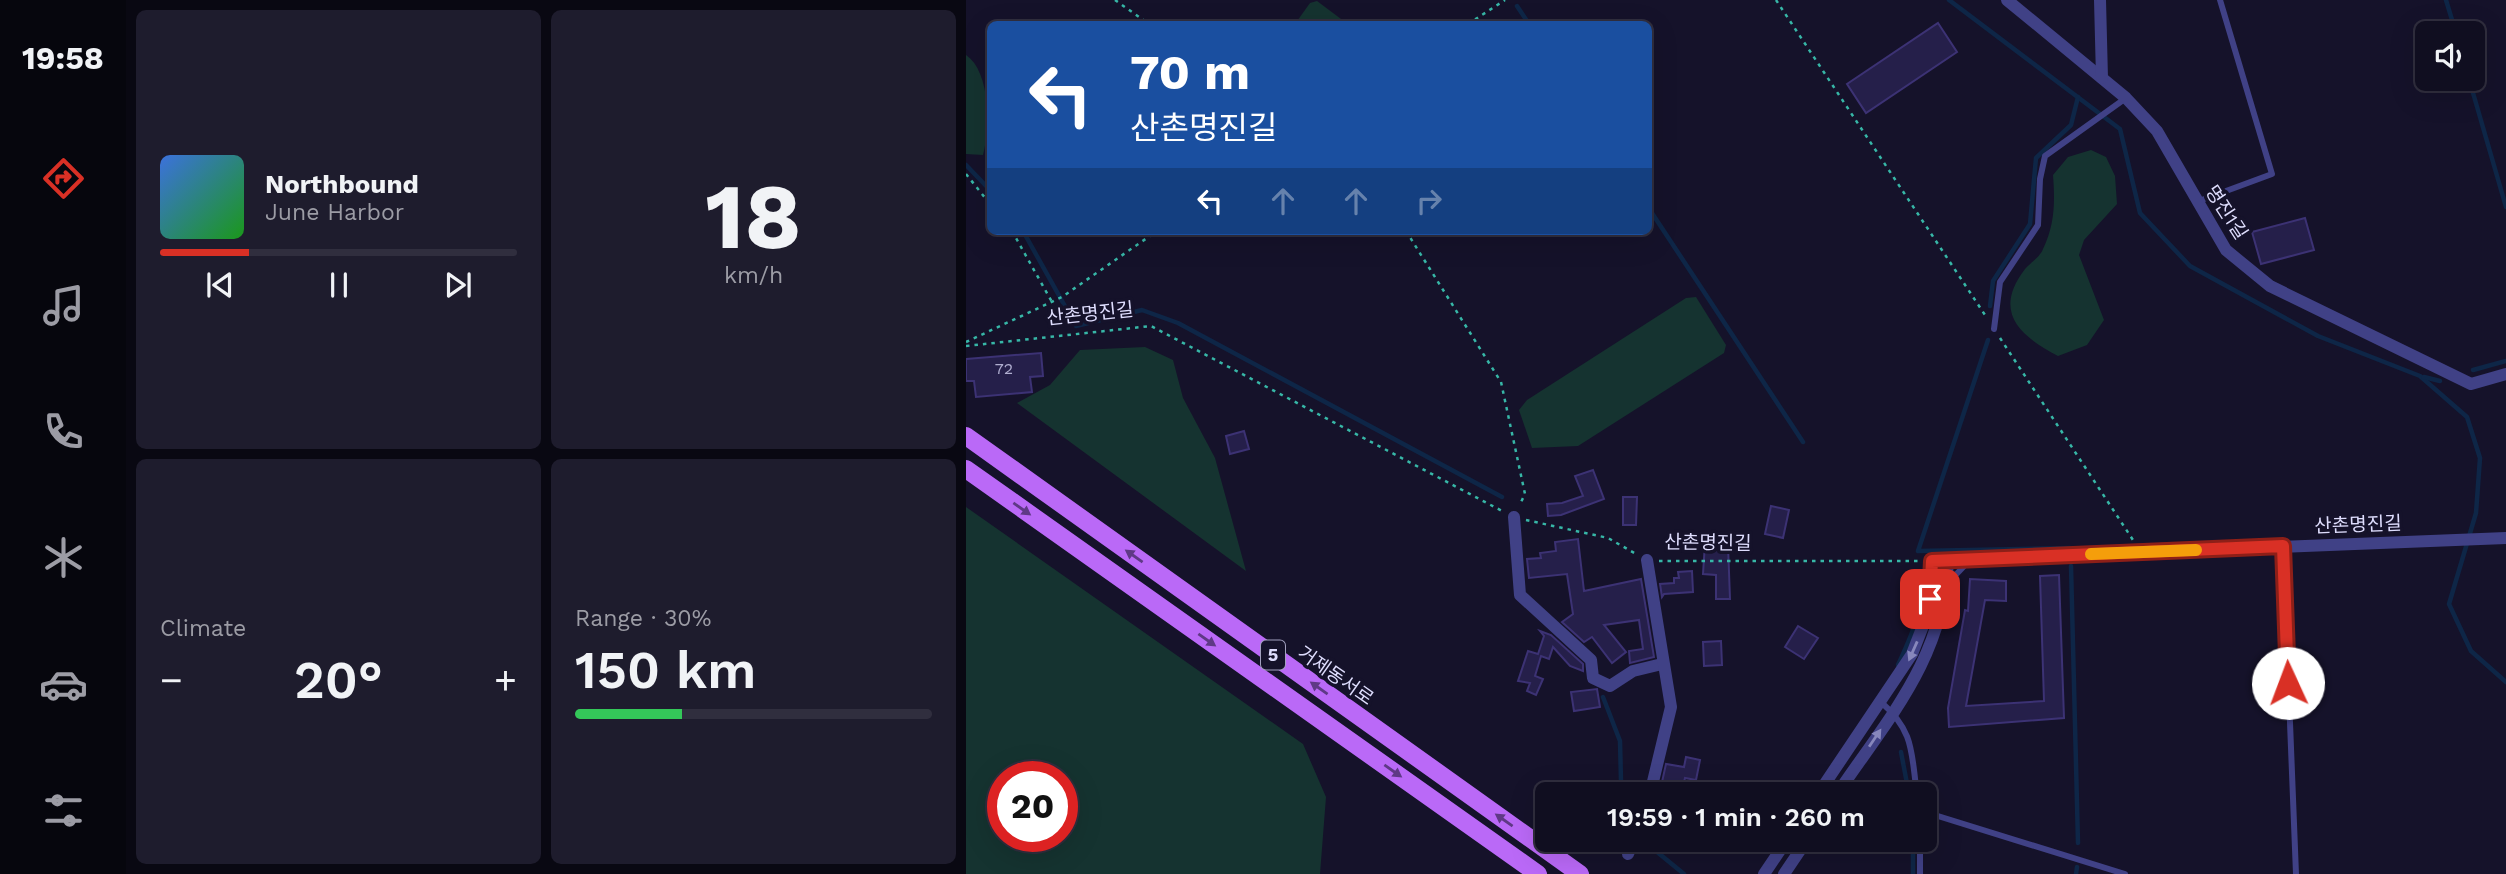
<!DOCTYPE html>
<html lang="en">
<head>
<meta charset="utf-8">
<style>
  :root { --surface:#100e20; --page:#1e1c2d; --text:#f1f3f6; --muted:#9c9ca5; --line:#302e3e; --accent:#d93025 }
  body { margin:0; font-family:"Work Sans","Noto Sans KR",sans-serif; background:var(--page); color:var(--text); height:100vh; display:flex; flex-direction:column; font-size:26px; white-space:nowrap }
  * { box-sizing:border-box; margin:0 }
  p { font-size:23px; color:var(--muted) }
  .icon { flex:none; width:38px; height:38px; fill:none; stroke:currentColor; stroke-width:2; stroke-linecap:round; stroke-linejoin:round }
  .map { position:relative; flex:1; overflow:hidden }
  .sheet { display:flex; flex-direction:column; gap:10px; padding:10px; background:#090812; width:840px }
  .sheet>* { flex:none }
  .top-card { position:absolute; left:21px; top:21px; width:665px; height:214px; border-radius:10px; box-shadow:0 7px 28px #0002,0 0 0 2px var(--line); background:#1a4fa0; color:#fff; overflow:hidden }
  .fabs { position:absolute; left:1449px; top:21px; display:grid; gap:14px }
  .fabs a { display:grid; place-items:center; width:70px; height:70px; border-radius:10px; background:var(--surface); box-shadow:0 7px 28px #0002,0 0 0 2px var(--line); font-size:35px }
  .speed { position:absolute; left:21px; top:761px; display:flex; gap:14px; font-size:35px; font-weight:700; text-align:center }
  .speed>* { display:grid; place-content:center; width:91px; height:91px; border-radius:50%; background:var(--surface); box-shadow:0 7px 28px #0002,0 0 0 2px var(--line); line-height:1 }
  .speed .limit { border:10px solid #d22; background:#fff; color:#111 }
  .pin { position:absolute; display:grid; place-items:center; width:60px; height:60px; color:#fff; margin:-30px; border-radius:14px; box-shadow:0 4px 10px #0006 }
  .me { position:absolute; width:77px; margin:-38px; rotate:358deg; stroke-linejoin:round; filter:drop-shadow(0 0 5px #0008) }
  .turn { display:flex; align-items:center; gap:24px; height:147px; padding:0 28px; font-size:32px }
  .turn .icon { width:91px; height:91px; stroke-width:2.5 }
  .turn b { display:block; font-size:49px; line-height:60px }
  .lanes { display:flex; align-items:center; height:66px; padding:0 28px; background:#0003; justify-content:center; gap:35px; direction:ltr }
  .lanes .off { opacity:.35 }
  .big { font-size:52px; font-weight:600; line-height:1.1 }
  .sheet .tile { flex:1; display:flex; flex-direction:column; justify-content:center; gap:10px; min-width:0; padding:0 24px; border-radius:10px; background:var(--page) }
  .sheet .dial { align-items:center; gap:0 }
  .dial b { font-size:91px; line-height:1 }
  .song { display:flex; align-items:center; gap:21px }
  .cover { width:84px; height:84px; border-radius:10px; background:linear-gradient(135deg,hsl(220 70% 55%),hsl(120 70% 35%)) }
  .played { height:7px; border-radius:4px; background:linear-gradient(90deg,var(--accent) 25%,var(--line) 25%) }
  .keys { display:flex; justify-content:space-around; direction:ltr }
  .heat { display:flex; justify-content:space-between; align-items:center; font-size:38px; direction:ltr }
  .charge { height:10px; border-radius:5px; background:linear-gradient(90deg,#34c759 30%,var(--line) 0) }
  .sheet .tiles { flex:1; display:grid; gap:10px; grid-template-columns:repeat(2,1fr) }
  .trip { position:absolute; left:569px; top:782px; width:402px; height:70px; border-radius:10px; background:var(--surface); box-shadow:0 7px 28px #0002,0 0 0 2px var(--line); font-weight:600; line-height:70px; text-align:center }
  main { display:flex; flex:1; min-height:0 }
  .menu { display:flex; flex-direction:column; width:126px; justify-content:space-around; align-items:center; background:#06060d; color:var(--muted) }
  .menu .icon { width:49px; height:49px }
  .menu .active { color:var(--accent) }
  .menu b { font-size:32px; color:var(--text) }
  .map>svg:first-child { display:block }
  .green { fill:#153330; fill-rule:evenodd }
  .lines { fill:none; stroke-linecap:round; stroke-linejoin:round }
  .stream { stroke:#0e2647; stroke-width:4.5 }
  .building { fill:#251f4a; stroke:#3c3274; stroke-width:2 }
  .path { stroke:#37b7a7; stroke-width:2.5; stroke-dasharray:3.5 5; stroke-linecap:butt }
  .service { stroke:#404186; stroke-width:6 }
  .minor { stroke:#404186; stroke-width:12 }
  .primary { stroke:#ba69f7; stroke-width:18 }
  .oneway { fill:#5f3986 }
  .oneway2 { fill:#8787bc }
  .route-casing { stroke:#8d1f18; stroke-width:18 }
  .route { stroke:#d93025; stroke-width:12 }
  .slow { stroke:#f59e0b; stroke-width:12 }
  .labels { text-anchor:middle; stroke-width:7; stroke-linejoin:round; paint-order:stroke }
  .number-label { font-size:16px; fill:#b0aed0 }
  .shield { fill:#15122a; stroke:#a2a0be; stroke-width:2 }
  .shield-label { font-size:18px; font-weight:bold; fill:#deddfd }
  .street-label { font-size:19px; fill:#deddfd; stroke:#15122a }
</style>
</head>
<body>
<main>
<nav class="menu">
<b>19:58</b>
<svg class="icon active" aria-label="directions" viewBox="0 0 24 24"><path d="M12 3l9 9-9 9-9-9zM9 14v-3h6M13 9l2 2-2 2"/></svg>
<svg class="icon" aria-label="music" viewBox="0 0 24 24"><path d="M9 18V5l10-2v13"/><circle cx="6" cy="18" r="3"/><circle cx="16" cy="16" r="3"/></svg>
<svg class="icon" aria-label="phone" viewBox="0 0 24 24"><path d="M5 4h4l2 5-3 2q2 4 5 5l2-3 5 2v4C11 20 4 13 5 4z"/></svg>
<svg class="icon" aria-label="climate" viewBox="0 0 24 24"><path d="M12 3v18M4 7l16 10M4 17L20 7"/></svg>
<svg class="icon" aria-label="car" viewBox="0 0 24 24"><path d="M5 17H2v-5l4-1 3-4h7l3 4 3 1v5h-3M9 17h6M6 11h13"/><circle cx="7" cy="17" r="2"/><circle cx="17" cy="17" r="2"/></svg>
<svg class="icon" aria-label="filters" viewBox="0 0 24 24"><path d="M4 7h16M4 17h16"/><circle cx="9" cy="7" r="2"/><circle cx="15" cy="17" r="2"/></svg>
</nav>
<section class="sheet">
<div class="tiles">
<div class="tile">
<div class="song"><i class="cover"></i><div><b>Northbound</b><p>June Harbor</p></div></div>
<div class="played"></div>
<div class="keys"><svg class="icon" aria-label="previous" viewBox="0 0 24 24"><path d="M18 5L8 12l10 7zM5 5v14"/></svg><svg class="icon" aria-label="pause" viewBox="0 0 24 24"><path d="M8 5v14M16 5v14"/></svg><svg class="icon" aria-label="next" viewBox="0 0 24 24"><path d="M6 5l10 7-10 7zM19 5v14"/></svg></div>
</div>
<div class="tile dial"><b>18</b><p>km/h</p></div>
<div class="tile"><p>Climate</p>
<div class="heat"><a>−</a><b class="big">20°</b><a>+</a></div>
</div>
<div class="tile"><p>Range · 30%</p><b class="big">150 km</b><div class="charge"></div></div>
</div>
</section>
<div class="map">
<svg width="1540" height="874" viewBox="0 0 1540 874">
  <rect width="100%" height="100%" fill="#15122a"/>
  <g class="green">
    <path d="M 351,1 L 375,19 L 377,24 L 329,24 L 344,3 Z"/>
    <path d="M 0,55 C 25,72 24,129 17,155 L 0,154 Z"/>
    <path d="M 1125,150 L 1140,157 L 1149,176 L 1151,204 L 1118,240 L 1113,255 L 1138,320 L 1121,345 L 1092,356 C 1054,336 1026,312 1059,269 C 1065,262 1074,257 1077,249 C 1089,224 1089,202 1087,175 L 1102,157 Z"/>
    <path d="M 730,297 L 760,345 L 758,353 L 612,446 L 566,448 L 553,410 L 561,400 L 720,298 Z"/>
    <path d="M 179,347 L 207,360 L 217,398 L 249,458 L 280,571 L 51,403 L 84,385 L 114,350 Z"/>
    <path d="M 0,507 L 337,744 L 360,797 L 354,874 L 0,874 ZM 96,777 L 96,836 L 37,836 L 37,777 Z"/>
  </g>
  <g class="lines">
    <g class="stream">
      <path d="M 983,0 L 1154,129 L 1174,213 L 1224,266 L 1352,336 L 1454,376 L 1501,417 L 1514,458 L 1510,513 L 1483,604 L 1505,651 L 1540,682"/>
      <path d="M 1480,0 L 1490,33"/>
      <path d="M 551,6 L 563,24"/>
      <path d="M 1503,79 L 1540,207"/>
      <path d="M 0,165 L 24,190"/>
      <path d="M 682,207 L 837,442"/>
      <path d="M 57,231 L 110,326 L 176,310 L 212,323 L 536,497"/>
      <path d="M 1024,306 L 1027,281 L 1064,224 L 1070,158 L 1105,125 L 1112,97"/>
      <path d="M 1022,340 L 952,551 L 1104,548"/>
      <path d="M 1507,370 L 1540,361"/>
      <path d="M 1458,377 L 1474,381"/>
      <path d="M 1105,566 L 1112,843"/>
      <path d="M 932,665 C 949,627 954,621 952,578"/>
      <path d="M 637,697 L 654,741 L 655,781 L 663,794"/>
      <path d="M 935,752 L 943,794"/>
      <path d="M 685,840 L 685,847 L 718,874"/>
      <path d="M 947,874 L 947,840"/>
      <path d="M 1110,874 L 1111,867"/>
    </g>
  </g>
  <g class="building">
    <path d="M 972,23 L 991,52 L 900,113 L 881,84 Z"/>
    <path d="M 1339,218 L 1348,250 L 1295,264 L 1286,232 Z"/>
    <path d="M 75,353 L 77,376 L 64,377 L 66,392 L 10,397 L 8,381 L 0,381 L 0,359 Z"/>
    <path d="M 278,431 L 283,449 L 264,454 L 260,436 Z"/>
    <path d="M 627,470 L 638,499 L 595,515 L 582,516 L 581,504 L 596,503 L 617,496 L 609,476 Z"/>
    <path d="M 657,497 L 671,497 L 670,525 L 657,525 Z"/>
    <path d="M 805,506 L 823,510 L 817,538 L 799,534 Z"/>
    <path d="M 612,539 L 618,591 L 675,579 L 688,657 L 664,663 L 663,651 L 677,649 L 673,620 L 638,625 L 660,652 L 646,663 L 626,637 L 618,642 L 596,622 L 607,614 L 601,574 L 563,578 L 561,559 L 575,558 L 574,553 L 590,551 L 589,542 Z"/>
    <path d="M 739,543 L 762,545 L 764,599 L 750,599 L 750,575 L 737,574 Z"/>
    <path d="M 726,571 L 727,592 L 698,594 L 696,597 L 694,584 L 708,583 L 708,578 L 713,578 L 712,572 Z"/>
    <path d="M 1093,575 L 1098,718 L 983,727 L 982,708 L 999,610 L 1002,611 L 1004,579 L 1040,581 L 1040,601 L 1019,600 L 1000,706 L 1078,701 L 1074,576 Z"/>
    <path d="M 832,626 L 852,638 L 838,659 L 819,647 Z"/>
    <path d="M 574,631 L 585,635 L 617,664 L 617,671 L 604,666 L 587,647 L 583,659 L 575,656 L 569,676 L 577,679 L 570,695 L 561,691 L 564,683 L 552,681 L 562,651 L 572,654 L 578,636 Z"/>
    <path d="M 755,641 L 756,665 L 738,666 L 737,642 Z"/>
    <path d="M 631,689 L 634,707 L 608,711 L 605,692 Z"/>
    <path d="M 720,757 L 734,760 L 730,780 L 719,778 L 717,786 L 696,782 L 700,764 L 718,767 Z"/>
  </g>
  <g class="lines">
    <g class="path">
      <path d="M 149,0 L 183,24"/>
      <path d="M 810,0 L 1019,315"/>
      <path d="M 502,24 L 539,0"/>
      <path d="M 0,174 L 24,204"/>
      <path d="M 46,231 L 86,302"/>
      <path d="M 440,231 L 535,382 L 559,494 L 554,504"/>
      <path d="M 1034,338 L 1167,540"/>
      <path d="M 0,342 L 96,297 L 191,231"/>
      <path d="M 0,346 L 185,326 L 538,512"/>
      <path d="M 560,520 L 642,538 L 670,554"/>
      <path d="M 693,561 L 952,561"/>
    </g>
    <g class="service">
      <path d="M 1233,201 L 1306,174 L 1254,0"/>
      <path d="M 1028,329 L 1034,282 L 1072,225 L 1074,179 L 1079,156 L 1160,98"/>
      <path d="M 1317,546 L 1330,874"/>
      <path d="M 982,583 L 1001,563"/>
      <path d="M 915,702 C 949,732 945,753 951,794"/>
      <path d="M 959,812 L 1159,874"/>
      <path d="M 954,840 L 954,874"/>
    </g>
    <g class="minor">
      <path d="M 1041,0 L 1160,98 L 1191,131 L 1260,250 L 1304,286 L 1505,384 L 1540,374"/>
      <path d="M 1134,0 L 1136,78"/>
      <path d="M 548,517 L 554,595 L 625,660 L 627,678 L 644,686 L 667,671 L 696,664"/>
      <path d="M 681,560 L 705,707 L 684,794"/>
      <path d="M 852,794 L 946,654 L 960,618 L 966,561 L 1540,538"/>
      <path d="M 871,794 C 923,717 978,658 982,560"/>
      <path d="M 662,854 L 668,840"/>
      <path d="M 798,874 L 821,840"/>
      <path d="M 818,874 L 841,840"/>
    </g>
    <g class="primary">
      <path d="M 0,436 L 614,874"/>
      <path d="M 0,469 L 572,874"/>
    </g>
  </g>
  <defs><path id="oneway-solid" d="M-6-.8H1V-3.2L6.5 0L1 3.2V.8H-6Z" transform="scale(1.75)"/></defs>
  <g class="oneway">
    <use href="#oneway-solid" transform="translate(56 509) rotate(35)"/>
    <use href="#oneway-solid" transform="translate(168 556) rotate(-145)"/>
    <use href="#oneway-solid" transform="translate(241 640) rotate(35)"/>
    <use href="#oneway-solid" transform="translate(353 688) rotate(-145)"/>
    <use href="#oneway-solid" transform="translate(427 771) rotate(35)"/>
    <use href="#oneway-solid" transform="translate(538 820) rotate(-145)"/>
  </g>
  <g class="oneway2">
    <use href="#oneway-solid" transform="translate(947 651) rotate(114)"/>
    <use href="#oneway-solid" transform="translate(909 738) rotate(-56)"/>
  </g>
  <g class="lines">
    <g class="route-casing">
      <path id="route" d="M 964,599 L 966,561 L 1317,546 L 1322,683"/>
    </g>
    <use href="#route" class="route"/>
    <path class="slow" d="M 1125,554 L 1230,550"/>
  </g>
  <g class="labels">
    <g class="number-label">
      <text x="38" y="374">72</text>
    </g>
    <rect class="shield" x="295" y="640.5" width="24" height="29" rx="5"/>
    <g class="shield-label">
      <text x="307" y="661">5</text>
    </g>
    <g class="street-label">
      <text transform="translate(1261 212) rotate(57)" y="7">명진1길</text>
      <text transform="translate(124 313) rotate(-6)" y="7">산촌명진길</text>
      <text transform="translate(1392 524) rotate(-2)" y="7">산촌명진길</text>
      <text transform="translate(742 542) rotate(1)" y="7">산촌명진길</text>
      <text transform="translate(370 675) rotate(35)" y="7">거제동서로</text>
    </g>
  </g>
</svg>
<div class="fabs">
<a><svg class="icon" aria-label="sound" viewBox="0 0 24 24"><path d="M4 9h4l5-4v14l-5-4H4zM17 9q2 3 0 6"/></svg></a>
</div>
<div class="speed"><div class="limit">20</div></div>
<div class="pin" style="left:964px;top:599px;background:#d93025"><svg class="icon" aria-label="arrive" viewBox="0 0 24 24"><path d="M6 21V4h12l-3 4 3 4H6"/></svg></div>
<svg class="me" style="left:1322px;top:683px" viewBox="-20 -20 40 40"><circle r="19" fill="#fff"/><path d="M0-13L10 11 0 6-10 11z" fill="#d93025"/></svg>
<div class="trip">19:59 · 1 min · 260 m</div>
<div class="top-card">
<div class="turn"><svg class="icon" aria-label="left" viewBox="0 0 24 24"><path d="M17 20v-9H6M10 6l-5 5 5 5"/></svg><div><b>70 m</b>산촌명진길</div></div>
<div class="lanes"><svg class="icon" aria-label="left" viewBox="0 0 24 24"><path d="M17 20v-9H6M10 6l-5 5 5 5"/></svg><svg class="icon off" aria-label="ahead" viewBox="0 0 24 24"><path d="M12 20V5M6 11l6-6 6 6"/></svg><svg class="icon off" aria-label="ahead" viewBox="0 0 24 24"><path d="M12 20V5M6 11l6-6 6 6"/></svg><svg class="icon off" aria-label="right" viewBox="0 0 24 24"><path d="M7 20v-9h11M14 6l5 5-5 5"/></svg></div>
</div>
</div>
</main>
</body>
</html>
